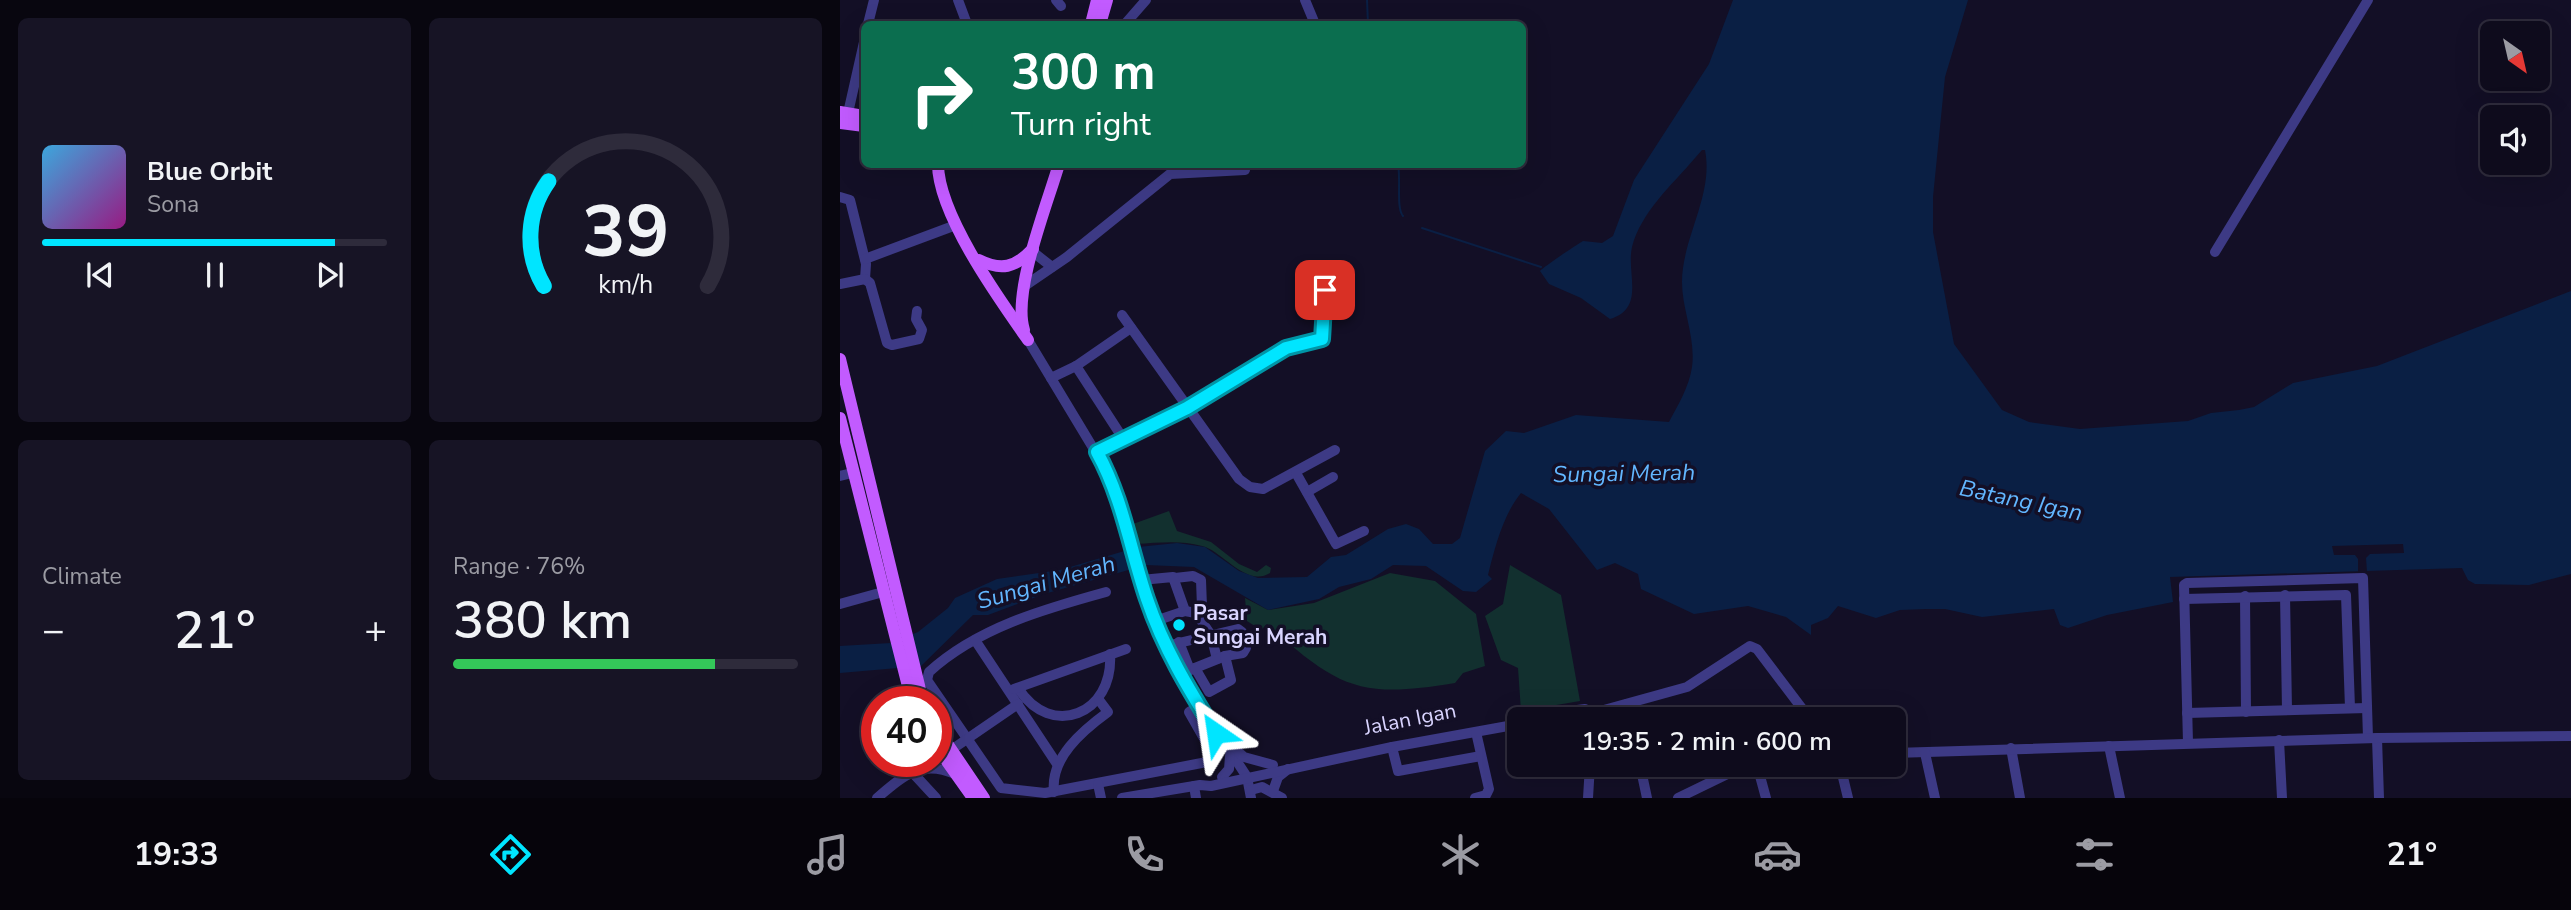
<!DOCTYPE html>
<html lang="en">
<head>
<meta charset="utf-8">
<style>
  :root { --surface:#0e0b1c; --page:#171425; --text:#f1f3f6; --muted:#9b9ba3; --line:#2e2b3b; --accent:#00e5ff }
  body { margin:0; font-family:"Nunito Sans",sans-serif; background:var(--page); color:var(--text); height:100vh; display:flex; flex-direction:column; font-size:26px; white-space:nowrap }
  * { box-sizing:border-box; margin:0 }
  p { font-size:23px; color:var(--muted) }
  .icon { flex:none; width:38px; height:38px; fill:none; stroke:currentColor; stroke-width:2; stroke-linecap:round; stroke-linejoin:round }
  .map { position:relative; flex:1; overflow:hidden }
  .side { display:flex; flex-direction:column; gap:18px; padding:18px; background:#08060f; width:840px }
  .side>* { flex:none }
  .hud { position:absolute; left:21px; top:21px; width:665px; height:147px; border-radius:10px; box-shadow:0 7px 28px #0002,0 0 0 2px var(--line); background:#0b6e4f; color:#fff; overflow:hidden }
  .needle { width:46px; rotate:146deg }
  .fabs { position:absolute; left:1640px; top:21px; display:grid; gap:14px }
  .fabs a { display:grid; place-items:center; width:70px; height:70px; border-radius:10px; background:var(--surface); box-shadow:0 7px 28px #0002,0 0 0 2px var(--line); font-size:35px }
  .speed { position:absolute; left:21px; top:686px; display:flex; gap:14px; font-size:35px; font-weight:700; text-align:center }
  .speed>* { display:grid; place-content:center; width:91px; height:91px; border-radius:50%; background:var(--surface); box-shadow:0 7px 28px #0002,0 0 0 2px var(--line); line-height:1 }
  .speed .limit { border:10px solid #d22; background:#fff; color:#111 }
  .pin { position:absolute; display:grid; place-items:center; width:60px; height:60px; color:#fff; margin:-30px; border-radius:14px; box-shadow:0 4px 10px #0006 }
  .me { position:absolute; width:77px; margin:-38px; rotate:328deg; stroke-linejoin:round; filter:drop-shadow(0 0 5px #0008) }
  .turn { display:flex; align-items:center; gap:24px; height:147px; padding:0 35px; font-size:32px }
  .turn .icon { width:91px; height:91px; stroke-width:2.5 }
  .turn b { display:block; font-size:49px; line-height:60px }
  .big { font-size:52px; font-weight:600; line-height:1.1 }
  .side .widget { flex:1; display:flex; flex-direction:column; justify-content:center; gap:10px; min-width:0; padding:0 24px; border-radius:10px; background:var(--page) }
  .side .dial { align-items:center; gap:0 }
  .dial svg { height:182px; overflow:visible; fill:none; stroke:var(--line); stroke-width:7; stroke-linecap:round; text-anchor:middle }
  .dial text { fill:var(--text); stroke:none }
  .song { display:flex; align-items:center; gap:21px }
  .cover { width:84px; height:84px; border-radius:10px; background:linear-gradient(135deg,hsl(200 70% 55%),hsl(310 70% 35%)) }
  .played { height:7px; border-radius:4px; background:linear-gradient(90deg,var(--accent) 85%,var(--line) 85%) }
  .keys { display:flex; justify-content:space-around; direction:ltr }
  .heat { display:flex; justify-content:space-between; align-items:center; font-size:38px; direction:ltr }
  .charge { height:10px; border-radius:5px; background:linear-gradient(90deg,#34c759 76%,var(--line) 0) }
  .side .tiles { flex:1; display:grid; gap:18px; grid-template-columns:repeat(2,1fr) }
  .trip { position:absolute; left:667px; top:707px; width:399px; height:70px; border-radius:10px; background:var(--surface); box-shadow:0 7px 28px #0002,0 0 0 2px var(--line); font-weight:600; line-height:70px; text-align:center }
  .menu { display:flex; height:112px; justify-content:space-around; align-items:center; background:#06040b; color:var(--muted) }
  .menu .icon { width:49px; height:49px }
  .menu .on { color:var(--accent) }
  .menu b { font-size:32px; color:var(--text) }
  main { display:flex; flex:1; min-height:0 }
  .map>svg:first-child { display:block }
  .green { fill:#12302f }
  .water { fill:#0a1f44 }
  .pier { fill:#130f26 }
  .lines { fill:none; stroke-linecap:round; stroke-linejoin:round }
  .stream { stroke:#0a1f44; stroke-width:2 }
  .minor { stroke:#3d3a85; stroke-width:10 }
  .major { stroke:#c25bff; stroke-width:12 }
  .route-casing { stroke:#0095a6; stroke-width:18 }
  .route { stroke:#00e5ff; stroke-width:12 }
  .poi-dot { fill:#00e5ff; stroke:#130f26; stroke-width:2.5 }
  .labels { text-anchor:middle; stroke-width:7; stroke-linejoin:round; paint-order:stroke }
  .poi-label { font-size:21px; font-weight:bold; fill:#d9d4ff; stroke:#130f26; text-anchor:start }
  .street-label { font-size:21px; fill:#d9d4ff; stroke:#130f26 }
  .water-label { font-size:23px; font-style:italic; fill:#62b6ff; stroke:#130f26 }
</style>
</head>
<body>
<main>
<section class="side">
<div class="tiles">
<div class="widget">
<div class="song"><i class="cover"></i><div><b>Blue Orbit</b><p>Sona</p></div></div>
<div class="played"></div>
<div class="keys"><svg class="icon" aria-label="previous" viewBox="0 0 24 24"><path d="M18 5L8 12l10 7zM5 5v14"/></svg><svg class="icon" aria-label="pause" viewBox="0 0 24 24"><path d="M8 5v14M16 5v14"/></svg><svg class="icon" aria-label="next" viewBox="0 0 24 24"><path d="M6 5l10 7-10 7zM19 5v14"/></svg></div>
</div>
<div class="widget dial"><svg viewBox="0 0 100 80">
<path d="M14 69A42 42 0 1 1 86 69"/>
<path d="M14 69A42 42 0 0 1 16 23" stroke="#00e5ff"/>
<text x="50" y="56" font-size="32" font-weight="700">39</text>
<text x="50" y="72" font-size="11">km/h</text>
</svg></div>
<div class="widget"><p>Climate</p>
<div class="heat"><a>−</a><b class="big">21°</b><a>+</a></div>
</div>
<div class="widget"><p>Range · 76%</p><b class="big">380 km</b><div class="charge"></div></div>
</div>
</section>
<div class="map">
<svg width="1731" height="798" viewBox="0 0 1731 798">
  <rect width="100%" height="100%" fill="#130f26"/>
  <g class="green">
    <path d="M 329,511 L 337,531 L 371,542 L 399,564 L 417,572 L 426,565 L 431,568 L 430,573 C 406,588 383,551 362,546 C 340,540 318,543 296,544 L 293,524 Z"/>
    <path d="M 670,565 L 721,595 L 740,701 L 681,711 L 678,668 L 661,660 L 645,616 L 663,604 Z"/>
    <path d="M 550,573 L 595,581 L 636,614 L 645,666 L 623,673 L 615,683 C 520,699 498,688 427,624 L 421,630 L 407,621 L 405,598 L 428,610 L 474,603 Z"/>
  </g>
  <path class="water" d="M 893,0 L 1128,0 L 1105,77 L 1093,197 L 1093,232 L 1114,344 L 1162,410 L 1189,422 L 1240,429 L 1348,421 L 1371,413 L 1399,410 L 1414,407 L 1453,383 L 1537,366 L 1731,291 L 1731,574 L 1689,585 L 1635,584 L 1628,580 L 1622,568 L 1330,577 L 1333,602 L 1267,615 L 1228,628 L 1220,625 L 1214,609 L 1142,617 L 1105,609 L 1086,609 L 1060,610 L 1036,618 L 998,606 L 988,618 L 971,625 L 971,635 L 946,617 L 908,606 L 854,614 L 801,589 L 798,574 L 775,563 L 757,570 L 709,509 L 681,493 C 663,515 655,547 648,575 L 652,579 L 636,592 L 623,591 L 586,566 L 553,565 L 531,579 L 499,587 L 479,599 L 428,610 L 354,567 L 306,565 L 204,594 L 148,615 L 133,615 L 81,666 L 0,673 L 0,646 L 51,643 L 78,632 L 108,608 L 115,598 L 157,579 L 220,570 L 298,547 L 337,543 L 365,547 L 399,571 L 418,578 L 467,577 L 491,557 L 506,555 L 548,529 L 566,524 L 579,529 L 593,544 L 612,544 L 620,538 L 645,451 L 666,431 L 684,433 L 736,415 L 829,422 C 838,405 849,387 852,367 C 856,338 842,310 842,282 C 842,238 874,195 865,150 L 862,150 L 855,158 C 832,185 801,212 792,247 C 786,273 806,308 770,319 L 741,298 L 709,284 L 700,271 C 702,268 736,245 743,241 L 762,243 L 773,236 L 794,180 L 869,64 Z"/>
  <path class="pier" d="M 1563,544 L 1564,553 L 1530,554 L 1526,558 L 1527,572 L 1518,572 L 1518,559 L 1515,555 L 1494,555 L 1492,546 Z"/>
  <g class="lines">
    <g class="stream">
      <path d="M 527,0 L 528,24"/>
      <path d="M 558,164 C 561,180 556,208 563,216"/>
      <path d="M 582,228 L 701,267"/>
    </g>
    <g class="minor">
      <path d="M 118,0 L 127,24"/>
      <path d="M 216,0 L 221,6"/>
      <path d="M 465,0 L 475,24"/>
      <path d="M 28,24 L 34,0"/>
      <path d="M 285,24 L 306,0"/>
      <path d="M 8,113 L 24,42"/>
      <path d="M 0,197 L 10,200 L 26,264 L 25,279"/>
      <path d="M 193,252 L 212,267"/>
      <path d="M 1375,252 L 1528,0"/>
      <path d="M 25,259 L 116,225"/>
      <path d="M 25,279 L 30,283 L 47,343 L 52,345 L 79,339 L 82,330 L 76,319 L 77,311"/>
      <path d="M 0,284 L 25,279"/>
      <path d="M 183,287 L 227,257 L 330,174 L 405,170 L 405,164"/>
      <path d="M 282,315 L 399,479 L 410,487 L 423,489 L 495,450"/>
      <path d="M 188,340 L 273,481 L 307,600 L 335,666 L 407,777 L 411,798"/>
      <path d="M 236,366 L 284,440"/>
      <path d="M 211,378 L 236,366 L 291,328"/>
      <path d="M 257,452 L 347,408 L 446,348 L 482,339 L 486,266"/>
      <path d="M 456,473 L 496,544 L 524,531"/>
      <path d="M 0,476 L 12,473"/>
      <path d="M 467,492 L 493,477"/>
      <path d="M 335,578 L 353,576 L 361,580 L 362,607 L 356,613"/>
      <path d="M 301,580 L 333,577 L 345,611"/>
      <path d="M 266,592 C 204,609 137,628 89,672 L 87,680 L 161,788 L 205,793 L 372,761 L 374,756 L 349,712 L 360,706"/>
      <path d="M 1445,595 L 1447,710"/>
      <path d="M 1405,596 L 1406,712"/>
      <path d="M 1344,599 L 1506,595 L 1510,708"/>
      <path d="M 0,604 L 43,592"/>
      <path d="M 315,621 L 345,611 L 356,613 L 371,635 L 377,659"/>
      <path d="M 135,640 L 217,764"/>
      <path d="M 339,642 L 350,670"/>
      <path d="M 326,646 L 398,629 L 402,632 L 406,648 L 403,653 L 385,656 L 340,674"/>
      <path d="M 355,668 L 369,692 L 391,680 L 385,656"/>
      <path d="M 178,688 C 211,740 274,714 270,654"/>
      <path d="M 174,689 L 286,649"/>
      <path d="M 787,704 L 790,719"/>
      <path d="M 753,713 L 847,687 L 910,646 L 917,649 L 970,719"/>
      <path d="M 1347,713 L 1527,708"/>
      <path d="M 719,716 L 743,719"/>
      <path d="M 670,719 L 745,709"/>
      <path d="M 1537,738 L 1539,798"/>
      <path d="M 1439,740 L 1442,798"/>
      <path d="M 387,742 L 404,757 L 433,765"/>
      <path d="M 1348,743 L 1344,585 L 1347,583 L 1523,578 L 1528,738"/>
      <path d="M 1269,746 L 1280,798"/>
      <path d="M 552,747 L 558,771 L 641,756"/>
      <path d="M 1171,748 L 1180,798"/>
      <path d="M 111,750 L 178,704"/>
      <path d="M 1054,753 L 1537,738 L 1731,736"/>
      <path d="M 1085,753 L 1095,798"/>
      <path d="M 800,765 L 807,798"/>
      <path d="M 917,765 L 926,798"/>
      <path d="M 1000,765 L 1008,798"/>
      <path d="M 72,772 L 96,798"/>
      <path d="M 382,777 L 389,769 L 390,756"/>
      <path d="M 258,784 L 261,798"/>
      <path d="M 354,786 L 356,798"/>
      <path d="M 411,790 L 422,787 L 442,798"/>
      <path d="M 433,791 L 438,777 L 448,769"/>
      <path d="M 214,792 C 210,758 242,731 268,712 L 259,700"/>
      <path d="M 37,798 C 63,776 81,759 115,774"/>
      <path d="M 282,798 L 360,785 L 371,786 L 552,747 L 679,724"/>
      <path d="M 635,798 L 646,795 L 649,789 L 636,732"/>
      <path d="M 748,798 L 750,765"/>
      <path d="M 838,798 L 906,765"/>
    </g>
    <g class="major">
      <path d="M 251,24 L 257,0"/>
      <path d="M 260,24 L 267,0"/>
      <path d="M 0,112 L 24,116"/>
      <path d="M 0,123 L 24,126"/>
      <path d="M 98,164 C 98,214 159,299 188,340"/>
      <path d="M 139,260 C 161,271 175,268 193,249"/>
      <path d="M 184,330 C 172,292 207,205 219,164"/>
      <path d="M 0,359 L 83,702"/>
      <path d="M 0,418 L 72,702"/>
      <path d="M 96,727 L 144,798"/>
      <path d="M 96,746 L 133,798"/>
    </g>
  </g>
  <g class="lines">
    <g class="route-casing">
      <path id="route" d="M 376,733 C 349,690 323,647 307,599 C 290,549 283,499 257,452 L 347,408 L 446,348 L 482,339 L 485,290"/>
    </g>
    <use href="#route" class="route"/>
  </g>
  <circle class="poi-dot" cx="339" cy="625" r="7"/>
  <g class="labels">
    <g class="poi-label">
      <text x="353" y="620">Pasar<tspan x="353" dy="24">Sungai Merah</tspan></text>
    </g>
    <g class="street-label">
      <text transform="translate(570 719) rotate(-11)" y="7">Jalan Igan</text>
    </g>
    <g class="water-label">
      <text transform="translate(784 473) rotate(-1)" y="8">Sungai Merah</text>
      <text transform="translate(1181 500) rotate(12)" y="8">Batang Igan</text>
      <text transform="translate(206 582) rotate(-16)" y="8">Sungai Merah</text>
    </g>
  </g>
</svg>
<div class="fabs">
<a><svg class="needle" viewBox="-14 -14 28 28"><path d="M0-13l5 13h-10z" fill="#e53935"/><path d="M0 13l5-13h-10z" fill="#9b9ba3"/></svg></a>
<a><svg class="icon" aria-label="sound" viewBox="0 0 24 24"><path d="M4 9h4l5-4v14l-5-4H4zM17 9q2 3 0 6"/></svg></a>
</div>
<div class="speed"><div class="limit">40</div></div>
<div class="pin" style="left:485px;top:290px;background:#d93025"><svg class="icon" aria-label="arrive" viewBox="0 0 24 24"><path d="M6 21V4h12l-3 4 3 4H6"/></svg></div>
<svg class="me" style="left:376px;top:733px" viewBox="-20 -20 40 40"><path d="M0-17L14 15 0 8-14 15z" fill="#00e5ff" stroke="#fff" stroke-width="4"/></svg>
<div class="trip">19:35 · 2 min · 600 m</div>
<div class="hud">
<div class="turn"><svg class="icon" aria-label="right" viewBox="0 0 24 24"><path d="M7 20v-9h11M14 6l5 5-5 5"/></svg><div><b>300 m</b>Turn right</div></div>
</div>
</div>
</main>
<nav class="menu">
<b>19:33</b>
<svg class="icon on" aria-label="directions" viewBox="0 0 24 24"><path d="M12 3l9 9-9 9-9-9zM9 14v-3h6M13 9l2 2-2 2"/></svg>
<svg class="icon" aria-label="music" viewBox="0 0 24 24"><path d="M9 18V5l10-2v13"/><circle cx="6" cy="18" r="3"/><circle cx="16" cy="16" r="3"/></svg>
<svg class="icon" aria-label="phone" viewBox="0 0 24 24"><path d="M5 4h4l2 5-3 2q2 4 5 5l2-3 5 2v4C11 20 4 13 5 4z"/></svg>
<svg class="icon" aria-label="climate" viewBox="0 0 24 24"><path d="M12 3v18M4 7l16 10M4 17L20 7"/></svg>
<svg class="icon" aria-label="car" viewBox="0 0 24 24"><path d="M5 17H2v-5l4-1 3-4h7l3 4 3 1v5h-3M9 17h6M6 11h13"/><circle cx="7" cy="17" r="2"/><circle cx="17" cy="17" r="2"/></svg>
<svg class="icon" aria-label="filters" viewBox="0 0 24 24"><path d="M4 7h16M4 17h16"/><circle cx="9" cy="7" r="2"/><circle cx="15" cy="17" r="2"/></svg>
<b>21°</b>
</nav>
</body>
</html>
